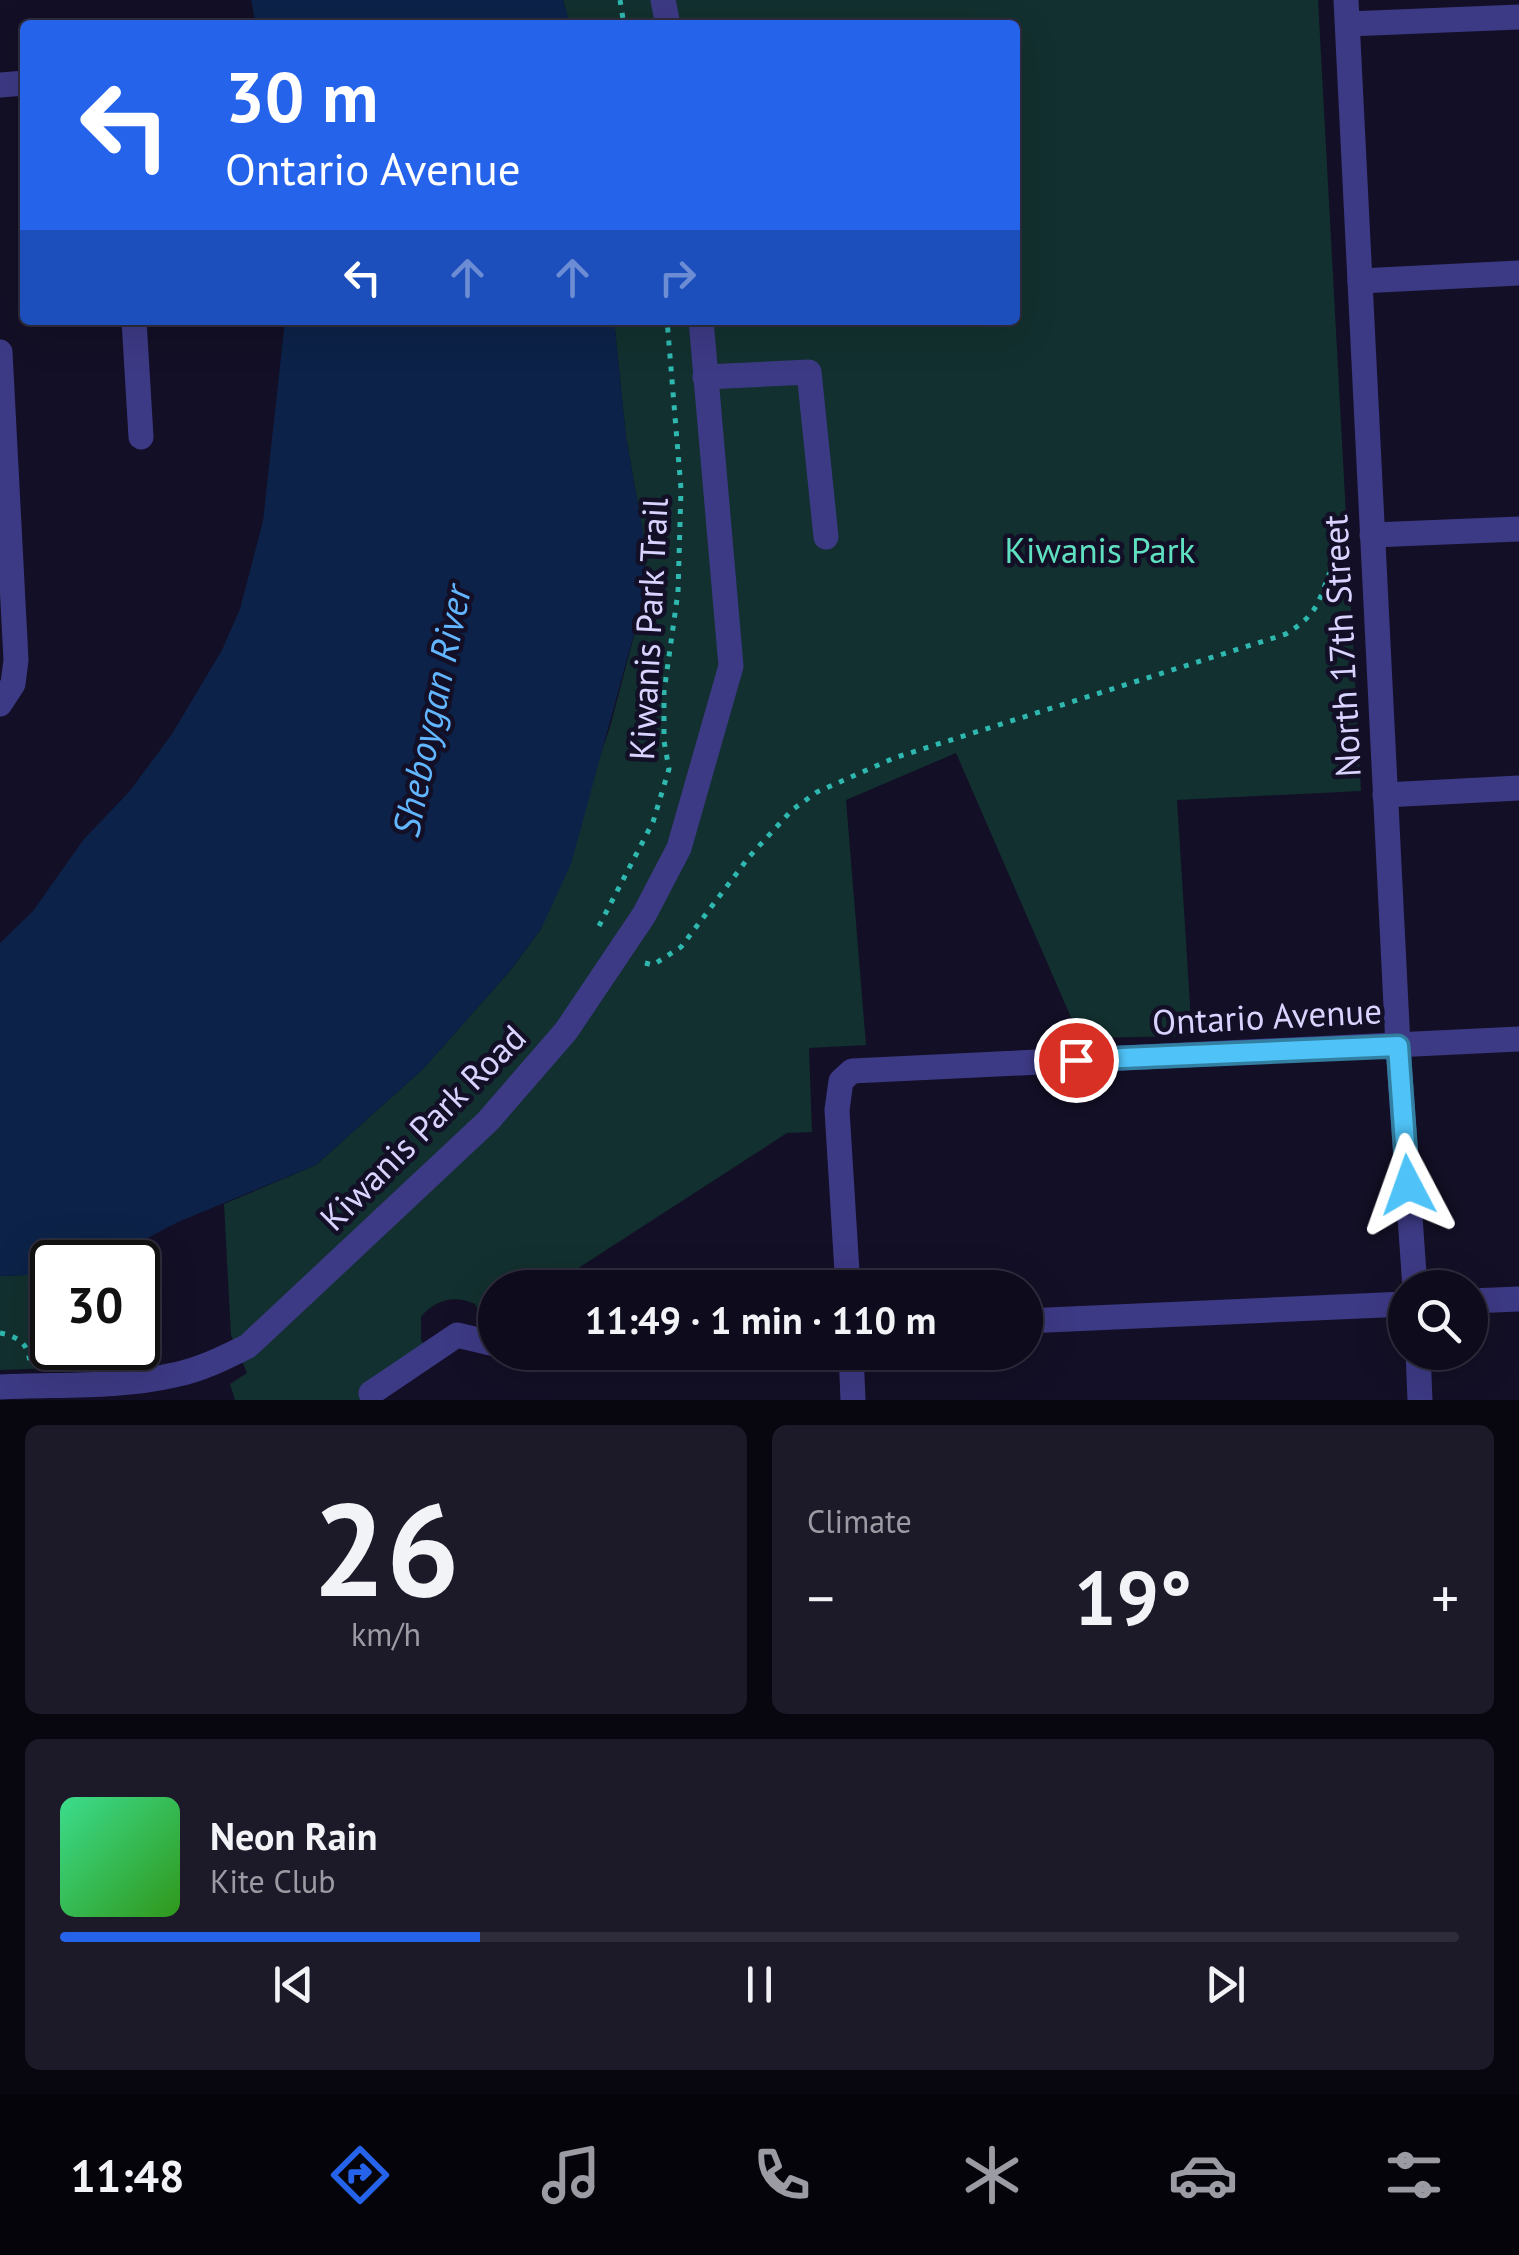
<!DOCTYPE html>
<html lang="en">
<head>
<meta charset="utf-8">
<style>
  :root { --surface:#0e0b1c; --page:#1c1929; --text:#f1f3f6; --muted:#9b9ba3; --line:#2e2b3b; --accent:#2563eb }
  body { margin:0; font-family:"PT Sans",sans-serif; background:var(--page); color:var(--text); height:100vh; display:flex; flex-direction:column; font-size:38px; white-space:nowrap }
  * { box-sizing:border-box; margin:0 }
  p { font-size:32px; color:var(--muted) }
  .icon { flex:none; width:55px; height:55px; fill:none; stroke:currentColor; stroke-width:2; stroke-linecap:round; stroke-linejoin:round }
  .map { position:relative; height:1400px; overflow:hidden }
  .details { display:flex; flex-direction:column; gap:25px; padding:25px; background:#08060f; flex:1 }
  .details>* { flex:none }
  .top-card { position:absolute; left:20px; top:20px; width:1000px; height:305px; border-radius:10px; box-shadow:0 10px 40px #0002,0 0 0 2px var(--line); background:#2563eb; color:#fff; overflow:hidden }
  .fabs { position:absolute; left:1388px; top:1270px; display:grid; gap:20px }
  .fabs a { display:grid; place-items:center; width:100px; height:100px; border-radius:50%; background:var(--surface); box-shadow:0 10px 40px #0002,0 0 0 2px var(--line); font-size:50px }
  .speed { position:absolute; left:30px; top:1240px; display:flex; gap:20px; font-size:50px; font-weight:700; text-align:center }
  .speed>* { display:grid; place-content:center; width:130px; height:130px; border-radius:50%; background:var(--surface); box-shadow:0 10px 40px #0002,0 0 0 2px var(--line); line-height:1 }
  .speed .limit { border:5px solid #111; border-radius:15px; background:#fff; color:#111 }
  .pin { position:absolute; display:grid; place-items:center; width:85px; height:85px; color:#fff; margin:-42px; border:5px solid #fff; border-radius:50%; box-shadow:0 2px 10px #0007 }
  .me { position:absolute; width:110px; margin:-55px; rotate:356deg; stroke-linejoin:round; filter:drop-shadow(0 0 8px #0008) }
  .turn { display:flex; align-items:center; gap:35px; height:210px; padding:0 40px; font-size:45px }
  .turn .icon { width:130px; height:130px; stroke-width:2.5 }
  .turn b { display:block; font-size:70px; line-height:85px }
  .lanes { display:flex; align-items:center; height:95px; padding:0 40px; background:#0003; justify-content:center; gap:50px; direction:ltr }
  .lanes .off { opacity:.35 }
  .big { font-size:75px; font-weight:600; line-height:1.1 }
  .details .card { flex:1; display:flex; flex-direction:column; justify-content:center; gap:15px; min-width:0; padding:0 35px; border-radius:15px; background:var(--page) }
  .details .dial { align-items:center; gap:0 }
  .dial b { font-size:130px; line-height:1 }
  .song { display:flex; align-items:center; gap:30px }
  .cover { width:120px; height:120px; border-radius:15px; background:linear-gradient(135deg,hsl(150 70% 55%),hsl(110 70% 35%)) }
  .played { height:10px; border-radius:5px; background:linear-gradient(90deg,var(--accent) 30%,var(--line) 30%) }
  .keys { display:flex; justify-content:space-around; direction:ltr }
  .heat { display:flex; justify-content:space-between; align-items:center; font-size:55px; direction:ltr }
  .details .tiles { flex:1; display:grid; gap:25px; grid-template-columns:1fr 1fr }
  .card:last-child { grid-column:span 2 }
  .trip { position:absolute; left:478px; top:1270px; width:565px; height:100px; border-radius:50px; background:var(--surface); box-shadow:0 10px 40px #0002,0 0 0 2px var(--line); font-weight:600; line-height:100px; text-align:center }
  .dock { display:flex; height:160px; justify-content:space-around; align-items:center; background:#06040b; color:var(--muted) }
  .dock .icon { width:70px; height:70px }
  .dock .on { color:var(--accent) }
  .dock b { font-size:45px; color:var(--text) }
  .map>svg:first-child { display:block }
  .green { fill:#12302f }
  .water { fill:#0c2248 }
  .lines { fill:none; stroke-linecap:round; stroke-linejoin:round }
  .path { stroke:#2fb8b0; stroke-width:5; stroke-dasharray:5 8; stroke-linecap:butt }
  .minor { stroke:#3d3a85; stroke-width:25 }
  .route-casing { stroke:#337fa1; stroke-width:25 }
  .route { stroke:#4fc3f7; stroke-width:18 }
  .labels { text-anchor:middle; stroke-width:9; stroke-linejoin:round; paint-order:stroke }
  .park-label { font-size:35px; fill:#5fe0c0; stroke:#130f26 }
  .street-label { font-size:35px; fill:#d9d4ff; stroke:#130f26 }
  .water-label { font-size:38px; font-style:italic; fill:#62b6ff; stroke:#130f26 }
</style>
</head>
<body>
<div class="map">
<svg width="1519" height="1400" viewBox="0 0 1519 1400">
  <rect width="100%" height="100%" fill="#130f26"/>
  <g class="green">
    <path d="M 563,0 L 1318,0 L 1361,791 L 1177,800 L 1192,1036 L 1080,1038 L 956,753 L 846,800 L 866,1045 L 809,1048 L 812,1132 L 787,1133 L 549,1287 L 495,1288 L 495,1322 L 488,1327 L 475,1304 C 455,1294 434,1300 421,1317 L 421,1340 L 425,1346 L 369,1400 L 235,1400 L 230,1384 L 247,1373 L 231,1335 L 224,1204 L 316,1165 L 423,1069 L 509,972 L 541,929 L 610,727 L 646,590 L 643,533 L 626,437 L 614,320 L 1015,320 L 1015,25 L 570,25 Z"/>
    <path d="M 52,1274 L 52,1348 L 83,1348 L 85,1367 L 0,1370 L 0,1276 Z"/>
  </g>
  <g class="water">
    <path d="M 251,0 L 563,0 L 570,25 L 256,25 Z"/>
    <path d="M 285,320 L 614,320 L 626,437 L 643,533 L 646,590 L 571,864 L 541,929 L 509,972 L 423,1069 L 316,1165 L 178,1222 L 108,1259 L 97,1262 L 52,1262 L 52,1274 L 0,1276 L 0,943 L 33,911 L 84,839 L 129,792 L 172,734 L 222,650 L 240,609 L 263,521 Z"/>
  </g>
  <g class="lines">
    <g class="path">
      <path d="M 620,0 L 624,25"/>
      <path d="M 599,926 L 653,822 L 669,769 L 664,741 L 664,692 L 678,592 L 681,489 L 667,320"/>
      <path d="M 645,963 L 653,965 L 681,947 L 749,857 L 792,810 L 817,792 L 894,758 L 1286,634 C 1316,615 1318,605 1329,574 L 1351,574"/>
      <path d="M 0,1333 C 19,1337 28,1343 30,1363"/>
    </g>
    <g class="minor">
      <path d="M 663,0 L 668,25"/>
      <path d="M 1346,0 L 1398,1046 L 1415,1288"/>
      <path d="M 1348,24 L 1519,17"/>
      <path d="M 0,85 L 25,83"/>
      <path d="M 1360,281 L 1519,273"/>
      <path d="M 134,320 L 141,437"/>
      <path d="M 0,352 L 16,660 L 13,684 L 0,704"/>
      <path d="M 705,377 L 809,372 L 826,537"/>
      <path d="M 1372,535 L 1519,529"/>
      <path d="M 1385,795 L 1519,788"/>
      <path d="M 848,1288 L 837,1110 L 841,1081 L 852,1071 L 1519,1039"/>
      <path d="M 1470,1301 L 1519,1299"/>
      <path d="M 1025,1321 L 1405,1304"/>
      <path d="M 851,1352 L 853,1400"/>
      <path d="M 1418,1352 L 1420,1400"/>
      <path d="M 0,1387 C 57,1384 118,1388 174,1375 C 200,1370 224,1358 248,1346 L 488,1121 L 566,1031 L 644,915 L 679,848 L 731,666 L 701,320"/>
      <path d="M 371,1393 L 457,1335 L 495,1344"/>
    </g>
  </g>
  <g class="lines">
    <g class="route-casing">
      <path id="route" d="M 1076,1060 L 1398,1046 L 1408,1185"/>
    </g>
    <use href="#route" class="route"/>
  </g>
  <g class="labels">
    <g class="park-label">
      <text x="1100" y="563">Kiwanis Park</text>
    </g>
    <g class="street-label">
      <text transform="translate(649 629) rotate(-87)" y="12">Kiwanis Park Trail</text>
      <text transform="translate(1342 646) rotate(-93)" y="12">North 17th Street</text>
      <text transform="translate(1267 1017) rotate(-3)" y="12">Ontario Avenue</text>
      <text transform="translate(423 1128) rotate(-45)" y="12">Kiwanis Park Road</text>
    </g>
    <g class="water-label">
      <text transform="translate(432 711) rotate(-78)" y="13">Sheboygan River</text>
    </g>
  </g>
</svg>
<div class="fabs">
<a><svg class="icon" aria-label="search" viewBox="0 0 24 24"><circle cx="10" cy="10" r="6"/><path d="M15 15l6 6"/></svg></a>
</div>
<div class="speed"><div class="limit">30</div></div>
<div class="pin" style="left:1076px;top:1060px;background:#d93025"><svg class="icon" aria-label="arrive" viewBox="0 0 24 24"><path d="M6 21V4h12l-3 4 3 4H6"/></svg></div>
<svg class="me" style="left:1408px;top:1185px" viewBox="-20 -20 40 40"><path d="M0-17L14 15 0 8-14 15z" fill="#4fc3f7" stroke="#fff" stroke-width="4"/></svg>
<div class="trip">11:49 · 1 min · 110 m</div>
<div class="top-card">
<div class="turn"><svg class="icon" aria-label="left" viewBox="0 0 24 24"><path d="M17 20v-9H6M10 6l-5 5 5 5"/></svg><div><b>30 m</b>Ontario Avenue</div></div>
<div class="lanes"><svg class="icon" aria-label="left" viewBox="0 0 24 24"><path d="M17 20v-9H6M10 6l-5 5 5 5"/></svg><svg class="icon off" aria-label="ahead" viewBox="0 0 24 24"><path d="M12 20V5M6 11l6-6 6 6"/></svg><svg class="icon off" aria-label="ahead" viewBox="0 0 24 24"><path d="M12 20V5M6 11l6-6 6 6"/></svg><svg class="icon off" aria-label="right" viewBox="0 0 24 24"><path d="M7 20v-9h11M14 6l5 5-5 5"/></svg></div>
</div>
</div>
<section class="details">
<div class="tiles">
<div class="card dial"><b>26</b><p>km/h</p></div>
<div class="card"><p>Climate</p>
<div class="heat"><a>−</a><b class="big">19°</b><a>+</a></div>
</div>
<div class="card">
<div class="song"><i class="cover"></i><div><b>Neon Rain</b><p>Kite Club</p></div></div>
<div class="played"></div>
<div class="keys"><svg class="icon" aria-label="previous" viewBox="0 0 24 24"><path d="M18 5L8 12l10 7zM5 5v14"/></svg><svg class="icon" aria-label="pause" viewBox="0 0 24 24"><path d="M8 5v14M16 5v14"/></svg><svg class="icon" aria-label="next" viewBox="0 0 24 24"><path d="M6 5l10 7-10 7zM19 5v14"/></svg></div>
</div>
</div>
</section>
<nav class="dock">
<b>11:48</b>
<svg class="icon on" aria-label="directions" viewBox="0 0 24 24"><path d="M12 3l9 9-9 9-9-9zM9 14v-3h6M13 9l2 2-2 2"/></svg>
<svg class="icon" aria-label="music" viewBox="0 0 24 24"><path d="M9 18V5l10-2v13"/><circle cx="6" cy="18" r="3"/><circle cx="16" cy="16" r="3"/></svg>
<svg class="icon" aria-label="phone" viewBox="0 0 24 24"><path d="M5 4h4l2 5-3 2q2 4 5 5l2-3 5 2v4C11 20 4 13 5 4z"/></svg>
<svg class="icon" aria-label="climate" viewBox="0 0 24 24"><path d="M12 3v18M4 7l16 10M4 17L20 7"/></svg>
<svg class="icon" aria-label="car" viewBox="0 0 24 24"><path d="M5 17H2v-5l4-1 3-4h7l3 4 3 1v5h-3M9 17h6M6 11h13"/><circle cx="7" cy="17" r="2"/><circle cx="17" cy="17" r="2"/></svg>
<svg class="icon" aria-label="filters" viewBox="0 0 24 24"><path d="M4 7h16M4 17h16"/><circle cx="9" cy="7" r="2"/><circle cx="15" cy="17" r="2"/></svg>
</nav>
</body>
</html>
